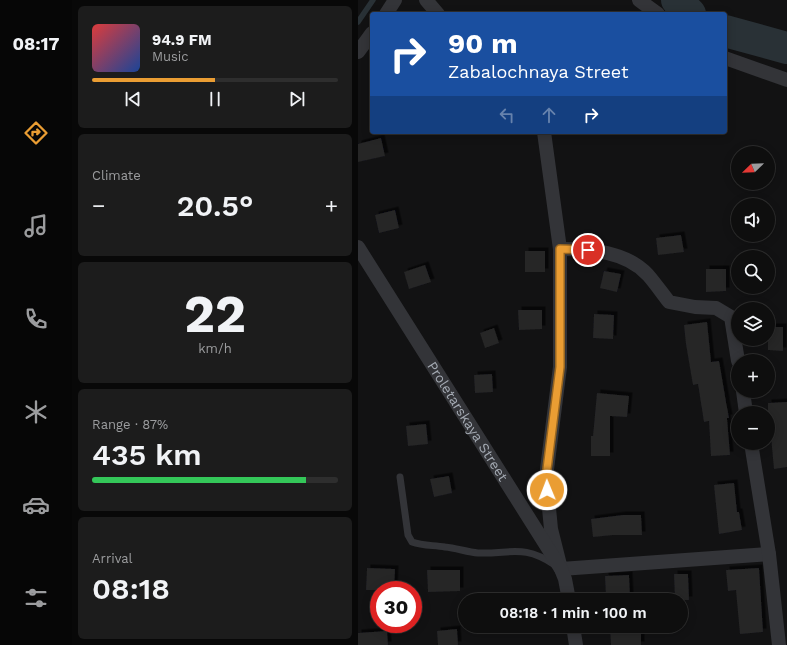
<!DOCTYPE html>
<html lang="en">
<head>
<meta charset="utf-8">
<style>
  :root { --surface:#0e0e0e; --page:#1c1c1c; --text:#f1f3f6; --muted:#9b9c9e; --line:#2e2e2e; --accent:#ea9d33 }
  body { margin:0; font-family:"Work Sans",sans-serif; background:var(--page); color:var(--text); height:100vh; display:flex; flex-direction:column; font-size:15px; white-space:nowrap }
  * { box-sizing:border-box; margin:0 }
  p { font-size:13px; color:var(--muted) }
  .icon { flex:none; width:22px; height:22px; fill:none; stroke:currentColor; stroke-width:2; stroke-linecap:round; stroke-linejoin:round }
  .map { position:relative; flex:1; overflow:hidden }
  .drawer { display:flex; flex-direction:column; gap:6px; padding:6px; background:#080808; width:286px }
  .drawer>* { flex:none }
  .top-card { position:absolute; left:12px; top:12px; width:357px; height:122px; border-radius:4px; box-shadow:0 2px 10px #0003,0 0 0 1px var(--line); background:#1a4fa0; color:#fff; overflow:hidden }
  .needle { width:26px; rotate:247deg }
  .buttons { position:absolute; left:373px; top:146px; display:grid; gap:8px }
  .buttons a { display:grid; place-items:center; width:44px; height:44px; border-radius:50%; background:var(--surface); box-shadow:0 2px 10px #0003,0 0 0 1px var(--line); font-size:20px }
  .speed { position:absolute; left:12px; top:581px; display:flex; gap:8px; font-size:20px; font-weight:700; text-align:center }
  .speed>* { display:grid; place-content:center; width:52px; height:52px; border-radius:50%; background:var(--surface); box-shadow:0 2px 10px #0003,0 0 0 1px var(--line); line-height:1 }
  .speed .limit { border:6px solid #d22; background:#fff; color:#111 }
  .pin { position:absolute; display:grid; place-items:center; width:34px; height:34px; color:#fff; margin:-17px; border:2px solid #fff; border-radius:50%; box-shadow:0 1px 4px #0007 }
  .me { position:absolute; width:44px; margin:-22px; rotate:359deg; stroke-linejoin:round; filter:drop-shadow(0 0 3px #0008) }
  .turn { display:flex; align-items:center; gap:14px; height:84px; padding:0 12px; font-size:18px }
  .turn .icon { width:52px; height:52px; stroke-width:2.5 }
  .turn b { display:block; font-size:28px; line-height:34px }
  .lanes { display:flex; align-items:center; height:38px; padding:0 12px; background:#0003; justify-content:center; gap:20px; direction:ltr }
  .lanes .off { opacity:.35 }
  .big { font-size:30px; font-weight:600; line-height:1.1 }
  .drawer .card { flex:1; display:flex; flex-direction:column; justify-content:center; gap:6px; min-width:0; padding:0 14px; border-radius:6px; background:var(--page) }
  .drawer .dial { align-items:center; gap:0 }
  .dial b { font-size:52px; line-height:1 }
  .song { display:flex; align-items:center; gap:12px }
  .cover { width:48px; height:48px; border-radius:6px; background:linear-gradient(135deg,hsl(0 70% 55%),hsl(220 70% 35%)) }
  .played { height:4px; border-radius:2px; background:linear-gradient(90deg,var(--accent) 50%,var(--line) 50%) }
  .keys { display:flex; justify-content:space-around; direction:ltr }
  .heat { display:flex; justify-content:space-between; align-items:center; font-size:22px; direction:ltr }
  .charge { height:6px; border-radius:3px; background:linear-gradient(90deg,#34c759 87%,var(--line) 0) }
  .trip { position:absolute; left:100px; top:593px; width:230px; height:40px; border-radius:20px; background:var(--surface); box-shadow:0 2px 10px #0003,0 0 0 1px var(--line); font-weight:600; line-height:40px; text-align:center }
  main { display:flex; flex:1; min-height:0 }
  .menu { display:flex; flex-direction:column; width:72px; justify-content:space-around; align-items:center; background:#060606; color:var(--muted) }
  .menu .icon { width:28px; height:28px }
  .menu .selected { color:var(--accent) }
  .menu b { font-size:18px; color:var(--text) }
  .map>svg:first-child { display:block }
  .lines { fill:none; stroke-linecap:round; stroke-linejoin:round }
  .stream { stroke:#293136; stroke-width:5.5 }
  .river { stroke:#293136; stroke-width:32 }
  .building { fill:#252527; filter:url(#shadow) }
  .service { stroke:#333438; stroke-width:7 }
  .minor { stroke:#333438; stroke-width:14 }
  .route-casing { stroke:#986621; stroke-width:10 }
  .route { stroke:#ea9d33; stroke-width:7 }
  .labels { text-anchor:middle; stroke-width:4; stroke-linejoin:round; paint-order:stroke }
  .street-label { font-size:14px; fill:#a4aab3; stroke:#0d0d0e }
</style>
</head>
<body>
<main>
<nav class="menu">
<b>08:17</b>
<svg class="icon selected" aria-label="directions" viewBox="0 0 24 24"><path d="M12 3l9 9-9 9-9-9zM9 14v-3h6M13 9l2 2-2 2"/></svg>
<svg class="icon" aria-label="music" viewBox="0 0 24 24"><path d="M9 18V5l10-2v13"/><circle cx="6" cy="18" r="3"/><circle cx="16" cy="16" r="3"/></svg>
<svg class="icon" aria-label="phone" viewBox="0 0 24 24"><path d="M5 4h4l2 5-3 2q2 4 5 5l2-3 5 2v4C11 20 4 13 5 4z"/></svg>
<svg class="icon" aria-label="climate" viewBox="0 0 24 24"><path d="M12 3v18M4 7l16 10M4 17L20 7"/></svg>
<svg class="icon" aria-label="car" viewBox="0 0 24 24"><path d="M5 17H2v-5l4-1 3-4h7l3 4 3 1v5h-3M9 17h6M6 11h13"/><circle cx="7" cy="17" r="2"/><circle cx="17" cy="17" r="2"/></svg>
<svg class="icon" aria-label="filters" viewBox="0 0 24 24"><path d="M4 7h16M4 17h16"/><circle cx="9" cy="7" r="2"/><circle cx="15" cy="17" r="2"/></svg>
</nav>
<section class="drawer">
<div class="card">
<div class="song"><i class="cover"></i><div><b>94.9 FM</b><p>Music</p></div></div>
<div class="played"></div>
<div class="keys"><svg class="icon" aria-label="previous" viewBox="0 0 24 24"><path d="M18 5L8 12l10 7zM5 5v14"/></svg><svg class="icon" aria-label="pause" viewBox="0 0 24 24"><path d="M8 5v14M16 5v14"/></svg><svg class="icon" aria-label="next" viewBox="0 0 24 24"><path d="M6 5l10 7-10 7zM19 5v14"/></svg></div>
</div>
<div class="card"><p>Climate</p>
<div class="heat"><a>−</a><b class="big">20.5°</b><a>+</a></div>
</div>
<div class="card dial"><b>22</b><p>km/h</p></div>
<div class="card"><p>Range · 87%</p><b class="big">435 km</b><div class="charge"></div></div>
<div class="card"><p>Arrival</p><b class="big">08:18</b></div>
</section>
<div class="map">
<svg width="429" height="645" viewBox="0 0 429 645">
  <defs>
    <filter id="shadow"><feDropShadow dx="3.5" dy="-3.5" stdDeviation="0" flood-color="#0009"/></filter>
  </defs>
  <rect width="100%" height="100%" fill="#121213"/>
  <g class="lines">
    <path class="stream" d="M 0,22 L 15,0"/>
    <g class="river">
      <path d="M 319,0 L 332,14"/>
      <path d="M 367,31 L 429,48"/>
    </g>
  </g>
  <g class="building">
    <path d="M 23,138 L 27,156 L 0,162 L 0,144 Z"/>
    <path d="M 37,210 L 41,228 L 21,233 L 17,215 Z"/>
    <path d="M 323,235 L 326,252 L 300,255 L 298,238 Z"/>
    <rect x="167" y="251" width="20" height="21"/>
    <path d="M 67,265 L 73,282 L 51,289 L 46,272 Z"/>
    <path d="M 348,269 L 368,269 L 368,291 L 348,292 Z"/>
    <path d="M 246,271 L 263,274 L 259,292 L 242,288 Z"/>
    <path d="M 160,310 L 184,310 L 184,329 L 161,330 Z"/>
    <path d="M 236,314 L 256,315 L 255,339 L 235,338 Z"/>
    <path d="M 349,322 L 353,362 L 361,361 L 368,402 L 371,418 L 369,418 L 372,455 L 353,456 L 351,421 L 346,422 L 340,384 L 335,385 L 328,344 L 326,325 Z"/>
    <path d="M 410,327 L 425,327 L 425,351 L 410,350 Z"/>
    <path d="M 136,328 L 141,343 L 127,348 L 122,333 Z"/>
    <path d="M 134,374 L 135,392 L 117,393 L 116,375 Z"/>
    <path d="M 239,393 L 271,396 L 269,417 L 252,416 L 252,456 L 233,456 L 233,436 L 235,436 Z"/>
    <path d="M 429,402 L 429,467 L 416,469 L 412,425 L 410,425 L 410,403 Z"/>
    <path d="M 68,424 L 70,444 L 50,446 L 48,426 Z"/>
    <path d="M 91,476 L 94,493 L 76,497 L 72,479 Z"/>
    <path d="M 376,483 L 379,512 L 381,512 L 384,530 L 361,534 L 356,485 Z"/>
    <path d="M 265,515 L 283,515 L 284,535 L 255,535 L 235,537 L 233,519 Z"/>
    <path d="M 9,568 L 37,569 L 36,590 L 8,590 Z"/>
    <path d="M 401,568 L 405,632 L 382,634 L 378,590 L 370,591 L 368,570 Z"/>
    <path d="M 69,570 L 102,570 L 102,591 L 70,592 Z"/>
    <path d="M 316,574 L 330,574 L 331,600 L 317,600 Z"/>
    <path d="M 271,575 L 272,598 L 248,598 L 247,576 Z"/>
    <path d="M 252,628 L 283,628 L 283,645 L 253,645 Z"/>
    <path d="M 99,629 L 100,645 L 80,645 L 79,631 Z"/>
    <path d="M 29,631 L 30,645 L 0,645 L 0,633 Z"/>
  </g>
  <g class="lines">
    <path class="service" d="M 42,477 L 50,535 L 54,542 C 65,546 75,545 87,547 C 98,548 109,552 120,553 C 154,554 165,544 197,565"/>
    <g class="minor">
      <path d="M 68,0 L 80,14"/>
      <path d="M 281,0 L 300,14"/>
      <path d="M 28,14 L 37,0"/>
      <path d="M 0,52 L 14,33"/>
      <path d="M 367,58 L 429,80"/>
      <path d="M 186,132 L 202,249 L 202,367 L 188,477 L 193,529 L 203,569 L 411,554"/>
      <path id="s1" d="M 0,247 L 203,569 L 207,579 L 211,600"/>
      <path d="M 202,249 C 232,249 268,251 290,275 C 297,283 304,293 311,302 L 337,307 L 358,308 L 373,317 L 380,361"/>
      <path d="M 385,391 L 388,413"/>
      <path d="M 393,443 L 411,554 L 421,645"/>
      <path d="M 215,626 L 218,645"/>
    </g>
  </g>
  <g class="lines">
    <g class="route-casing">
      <path id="route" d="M 189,490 L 188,477 L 202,367 L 202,249 L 230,250"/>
    </g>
    <use href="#route" class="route"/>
  </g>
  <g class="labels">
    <g class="street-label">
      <text dy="5" stroke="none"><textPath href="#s1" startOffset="206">Proletarskaya Street</textPath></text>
    </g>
  </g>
</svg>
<div class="buttons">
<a><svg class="needle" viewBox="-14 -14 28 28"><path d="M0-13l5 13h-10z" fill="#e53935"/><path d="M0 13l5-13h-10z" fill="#9b9c9e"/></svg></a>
<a><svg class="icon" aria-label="sound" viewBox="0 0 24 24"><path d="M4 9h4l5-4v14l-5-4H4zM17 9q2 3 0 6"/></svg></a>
<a><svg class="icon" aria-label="search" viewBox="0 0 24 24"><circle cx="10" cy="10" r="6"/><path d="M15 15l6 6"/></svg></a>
<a><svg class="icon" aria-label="layers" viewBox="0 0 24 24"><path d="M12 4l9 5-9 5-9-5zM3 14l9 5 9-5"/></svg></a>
<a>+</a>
<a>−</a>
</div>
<div class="speed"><div class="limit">30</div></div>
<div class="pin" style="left:230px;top:250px;background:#d93025"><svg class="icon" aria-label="arrive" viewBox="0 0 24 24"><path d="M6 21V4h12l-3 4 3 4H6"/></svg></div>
<svg class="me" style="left:189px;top:490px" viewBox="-20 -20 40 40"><circle r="17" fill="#ea9d33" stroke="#fff" stroke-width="3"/><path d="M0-11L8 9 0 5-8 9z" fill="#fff"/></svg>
<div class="trip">08:18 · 1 min · 100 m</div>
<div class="top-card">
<div class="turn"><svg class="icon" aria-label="right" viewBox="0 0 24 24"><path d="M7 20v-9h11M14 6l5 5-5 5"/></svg><div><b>90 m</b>Zabalochnaya Street</div></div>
<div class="lanes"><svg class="icon off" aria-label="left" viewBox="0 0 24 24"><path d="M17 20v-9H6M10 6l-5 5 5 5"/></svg><svg class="icon off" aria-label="ahead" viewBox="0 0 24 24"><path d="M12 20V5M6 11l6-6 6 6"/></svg><svg class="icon" aria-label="right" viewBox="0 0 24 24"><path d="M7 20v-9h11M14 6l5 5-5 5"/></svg></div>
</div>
</div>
</main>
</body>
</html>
